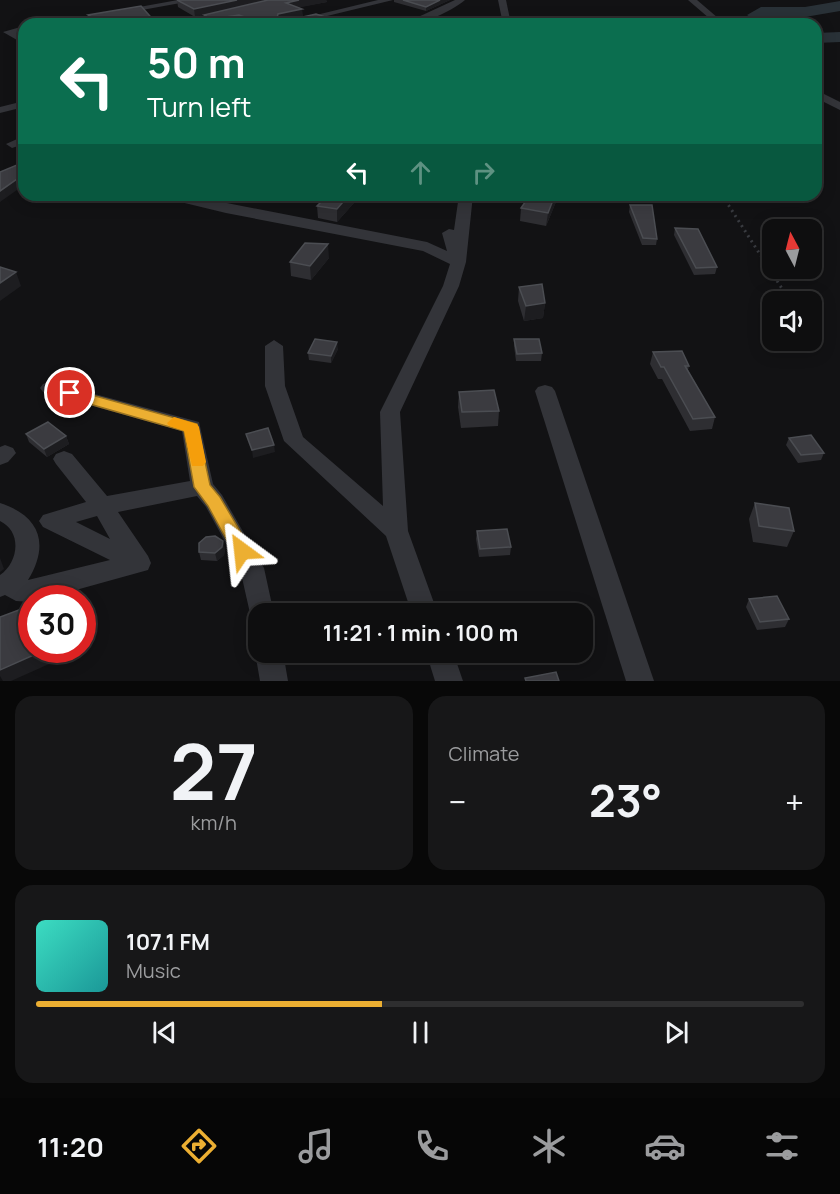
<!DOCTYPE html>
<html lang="en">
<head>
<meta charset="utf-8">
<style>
  :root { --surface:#0e0e0f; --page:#171718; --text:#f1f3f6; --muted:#9b9c9e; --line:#2e2e2f; --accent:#ecaf32 }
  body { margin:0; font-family:Manrope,sans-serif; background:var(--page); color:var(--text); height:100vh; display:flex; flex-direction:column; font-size:22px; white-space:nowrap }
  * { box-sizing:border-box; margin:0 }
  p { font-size:20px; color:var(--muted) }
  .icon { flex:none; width:33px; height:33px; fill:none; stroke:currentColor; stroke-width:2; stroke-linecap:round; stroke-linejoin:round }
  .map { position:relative; height:681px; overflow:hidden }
  .drawer { display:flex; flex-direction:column; gap:15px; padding:15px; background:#080808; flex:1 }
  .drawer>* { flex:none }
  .banner { position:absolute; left:18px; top:18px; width:804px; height:183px; border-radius:18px; box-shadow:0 3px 15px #0003,0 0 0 2px var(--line); background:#0b6e4f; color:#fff; overflow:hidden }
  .needle { width:39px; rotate:353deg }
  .tools { position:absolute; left:762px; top:219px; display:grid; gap:12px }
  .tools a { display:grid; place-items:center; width:60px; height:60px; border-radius:12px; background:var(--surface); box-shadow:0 3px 15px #0003,0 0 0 2px var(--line); font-size:30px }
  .speed { position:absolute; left:18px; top:585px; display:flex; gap:12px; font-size:30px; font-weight:700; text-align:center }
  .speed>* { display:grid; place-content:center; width:78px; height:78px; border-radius:50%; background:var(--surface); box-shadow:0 3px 15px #0003,0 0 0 2px var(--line); line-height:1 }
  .speed .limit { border:9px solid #d22; background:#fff; color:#111 }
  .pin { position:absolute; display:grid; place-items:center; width:51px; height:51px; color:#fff; margin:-26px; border:3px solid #fff; border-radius:50%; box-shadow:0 2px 6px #0007 }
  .me { position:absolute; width:66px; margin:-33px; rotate:330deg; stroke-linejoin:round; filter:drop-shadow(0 0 4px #0008) }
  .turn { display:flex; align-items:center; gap:21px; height:126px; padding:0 30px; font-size:27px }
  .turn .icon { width:78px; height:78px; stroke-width:2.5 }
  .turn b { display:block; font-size:42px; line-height:51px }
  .lanes { display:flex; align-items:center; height:57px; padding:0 30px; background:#0003; justify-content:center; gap:30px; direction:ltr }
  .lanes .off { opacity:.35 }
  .big { font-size:45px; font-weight:700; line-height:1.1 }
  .drawer .card { flex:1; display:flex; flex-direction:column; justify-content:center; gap:9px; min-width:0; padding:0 21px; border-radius:18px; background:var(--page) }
  .drawer .dial { align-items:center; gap:0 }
  .dial b { font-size:78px; line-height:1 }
  .song { display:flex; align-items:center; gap:18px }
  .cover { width:72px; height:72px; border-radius:9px; background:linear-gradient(135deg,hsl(170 70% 55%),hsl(180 70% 35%)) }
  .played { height:6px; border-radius:3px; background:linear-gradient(90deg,var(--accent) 45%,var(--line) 45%) }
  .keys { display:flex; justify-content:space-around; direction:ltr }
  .heat { display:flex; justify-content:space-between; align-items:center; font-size:33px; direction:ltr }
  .drawer .tiles { flex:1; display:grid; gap:15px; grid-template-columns:1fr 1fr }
  .card:last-child { grid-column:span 2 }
  .trip { position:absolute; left:248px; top:603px; width:345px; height:60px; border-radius:18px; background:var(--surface); box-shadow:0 3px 15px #0003,0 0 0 2px var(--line); font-weight:700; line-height:60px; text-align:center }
  .dock { display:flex; height:96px; justify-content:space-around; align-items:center; background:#060606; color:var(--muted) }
  .dock .icon { width:42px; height:42px }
  .dock .on { color:var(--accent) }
  .dock b { font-size:27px; color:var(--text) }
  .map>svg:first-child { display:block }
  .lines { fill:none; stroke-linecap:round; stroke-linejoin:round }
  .river { fill:#293137; fill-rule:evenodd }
  .path { stroke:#393b40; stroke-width:3; stroke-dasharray:2 4; stroke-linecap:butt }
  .street { fill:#333439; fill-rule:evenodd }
  .wall { fill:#2e2e32 }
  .shaded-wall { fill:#1d1d20 }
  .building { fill:#3b3b40; stroke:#4b4d52; stroke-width:1.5 }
  .route { fill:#ecaf32; stroke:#997220; stroke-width:1.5 }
  .slow { fill:#f59e0b }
</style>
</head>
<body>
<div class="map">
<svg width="840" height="681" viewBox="0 0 840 681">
  <rect width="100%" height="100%" fill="#121214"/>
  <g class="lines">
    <g class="river">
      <path d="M 840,1 L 840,11 L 805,17 L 771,17 L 781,24 L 760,24 L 747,15 L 761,7 L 805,7 Z"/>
      <path d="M 840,32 L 840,42 L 816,43 L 816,33 Z"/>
    </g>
    <path class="path" d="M 722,195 L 788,298"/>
    <g class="street">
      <path d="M 178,0 L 197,0 L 65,24 L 45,24 Z"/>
      <path d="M 378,0 L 393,0 L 294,24 L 279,24 Z"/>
      <path d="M 455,0 L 465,0 C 449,13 423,24 403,24 Z"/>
      <path d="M 498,0 L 506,0 L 511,24 L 503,24 Z"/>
      <path d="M 688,0 L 697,0 L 725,24 L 716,24 Z"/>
      <path d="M 228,10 L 231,15 L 188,24 L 172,24 Z"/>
      <path d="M 24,26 L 24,32 L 16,33 L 24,37 L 24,44 L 3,32 Z"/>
      <path d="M 816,90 L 840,102 L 840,110 L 816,98 Z"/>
      <path d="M 24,101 L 24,107 L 0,113 L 0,107 Z"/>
      <path d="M 24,136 L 24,144 L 12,148 L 6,144 Z"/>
      <path d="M 162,195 L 186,195 L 427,242 L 447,251 L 442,233 L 449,229 L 454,230 L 459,195 L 473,195 L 466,262 L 459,286 L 400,412 L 408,531 L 438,614 L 412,614 L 386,536 L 284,441 L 265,386 L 265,346 L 274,340 L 283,346 L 285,386 L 303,437 L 383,506 L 380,412 L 443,286 L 450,264 L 423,251 L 226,213 L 164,198 Z"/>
      <path d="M 50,382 L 199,422 L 213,484 L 222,495 L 264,568 L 274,614 L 258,614 L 258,624 L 252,622 L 240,569 L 206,507 L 197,496 L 118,512 L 148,556 L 151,563 L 148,570 L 47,598 L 32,598 L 32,602 L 16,601 L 5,595 L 0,597 L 0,575 C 18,563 23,532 0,521 L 0,503 C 40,516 50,544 28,580 L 110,560 L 43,527 L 39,521 L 43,515 L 86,502 L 56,464 L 53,459 L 56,454 L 64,451 L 72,454 L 107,496 L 190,481 L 182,431 L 43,392 L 40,388 L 43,384 ZM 97,516 L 110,539 L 76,522 Z"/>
      <path d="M 545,385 L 552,387 L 555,391 L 654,681 L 626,681 L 535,391 L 538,387 Z"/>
      <path d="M 5,445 L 13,448 L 16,453 L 8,462 L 0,465 L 0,447 Z"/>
      <path d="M 258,646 L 258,652 L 283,652 L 288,681 L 260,681 L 255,652 Z"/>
      <path d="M 426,652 L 453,652 L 463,681 L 435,681 Z"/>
    </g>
  </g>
  <g class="wall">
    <path d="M 177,0 L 326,0 L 327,2 L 299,7 L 303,16 L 292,19 L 322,16 L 322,23 L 320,24 L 246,24 L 240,22 L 229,24 L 207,24 L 205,23 L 204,15 L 241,6 L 195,17 L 178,7 Z"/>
    <path d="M 394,0 L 450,0 L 426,11 L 394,2 Z"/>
    <path d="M 88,15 L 157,24 L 94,24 L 90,22 Z"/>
    <path d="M 328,195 L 361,195 L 337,222 L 318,218 L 317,206 Z"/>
    <path d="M 558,197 L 546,226 L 520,221 L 521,208 Z"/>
    <path d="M 630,205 L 657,239 L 656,245 L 642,245 L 629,212 Z"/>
    <path d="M 675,228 L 717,267 L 715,274 L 694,275 L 674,235 Z"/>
    <path d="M 329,258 L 311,280 L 291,276 L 290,262 Z"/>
    <path d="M 519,287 L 545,303 L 543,318 L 524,321 L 518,301 Z"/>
    <path d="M 514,339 L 542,353 L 541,361 L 516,361 L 514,346 Z"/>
    <path d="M 338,349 L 331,363 L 309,360 L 308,353 Z"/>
    <path d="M 653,352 L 689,366 L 688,370 L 715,417 L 712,429 L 690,431 L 662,379 L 658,379 L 650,364 Z"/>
    <path d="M 459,392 L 499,411 L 498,426 L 461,428 L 458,407 Z"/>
    <path d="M 26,434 L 66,436 L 69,444 L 47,457 L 29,442 Z"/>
    <path d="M 789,438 L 824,453 L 821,460 L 798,463 L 786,445 Z"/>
    <path d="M 755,503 L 794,531 L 787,547 L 753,542 L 749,519 Z"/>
    <path d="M 477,531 L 511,547 L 510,555 L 479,557 L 476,539 Z"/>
    <path d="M 225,549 L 224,555 L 217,561 L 201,560 L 199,552 Z"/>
    <path d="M 749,599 L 789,619 L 785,627 L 757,630 L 746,607 Z"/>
  </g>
  <g class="shaded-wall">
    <path d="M 237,0 L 270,0 L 195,17 L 194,9 Z"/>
    <path d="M 299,0 L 326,0 L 327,2 L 287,10 L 286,3 Z"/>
    <path d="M 440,0 L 450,0 L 426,11 L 426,7 Z"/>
    <path d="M 302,9 L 303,16 L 278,22 L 277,18 L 278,14 Z"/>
    <path d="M 239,15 L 240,22 L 229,24 L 212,24 L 212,19 Z"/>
    <path d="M 322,16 L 322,23 L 320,24 L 291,24 Z"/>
    <path d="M 24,174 L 24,185 L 0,202 L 0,191 Z"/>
    <path d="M 349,195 L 361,195 L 337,222 L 337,209 Z"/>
    <path d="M 555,195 L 558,195 L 558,197 L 546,226 L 548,213 Z"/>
    <path d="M 328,244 L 329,258 L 311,280 L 310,266 Z"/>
    <path d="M 16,272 L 21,286 L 0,301 L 0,283 Z"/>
    <path d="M 545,303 L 543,318 L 524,321 L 526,306 Z"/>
    <path d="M 337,342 L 338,349 L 331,363 L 331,356 Z"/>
    <path d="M 66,436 L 69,444 L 47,457 L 44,449 Z"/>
    <path d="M 274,445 L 275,452 L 253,458 L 252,450 Z"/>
    <path d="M 223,541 L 225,549 L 224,555 L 217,561 L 215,553 Z"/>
    <path d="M 0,558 L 4,569 L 0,572 Z"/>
    <path d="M 45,650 L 55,650 L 58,660 L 11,681 L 3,681 L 0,676 L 0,670 Z"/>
  </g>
  <g class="building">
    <path d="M 177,0 L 237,0 L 194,9 Z"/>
    <path d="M 268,0 L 299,0 L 286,3 L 302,9 L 278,14 L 277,18 L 294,19 L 316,14 L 322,16 L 291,24 L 264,24 L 239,15 L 212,19 L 204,15 Z"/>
    <path d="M 403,0 L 440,0 L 426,7 Z"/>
    <path d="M 141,6 L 157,24 L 103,24 L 88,15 Z"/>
    <path d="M 24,162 L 24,174 L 0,191 L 0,172 Z"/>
    <path d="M 328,195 L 349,195 L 337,209 L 317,206 Z"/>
    <path d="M 530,195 L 555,195 L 548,213 L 521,208 Z"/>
    <path d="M 630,205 L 652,205 L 657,239 L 643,238 Z"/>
    <path d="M 675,228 L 698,229 L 717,267 L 696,268 Z"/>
    <path d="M 305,243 L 328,244 L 310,266 L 290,262 Z"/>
    <path d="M 0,267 L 16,272 L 0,283 Z"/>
    <path d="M 542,284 L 545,303 L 526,306 L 519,287 Z"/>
    <path d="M 315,339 L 337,342 L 331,356 L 308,353 Z"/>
    <path d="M 514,339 L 539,339 L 542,353 L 517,354 Z"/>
    <path d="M 682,351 L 689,366 L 685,366 L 715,417 L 693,419 L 664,367 L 661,367 L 653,352 Z"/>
    <path d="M 494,390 L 499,411 L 462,412 L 459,392 Z"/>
    <path d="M 48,422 L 66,436 L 44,449 L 26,434 Z"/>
    <path d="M 268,428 L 274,445 L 252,450 L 246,434 Z"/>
    <path d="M 811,435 L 824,453 L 801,455 L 789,438 Z"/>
    <path d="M 755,503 L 789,508 L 794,531 L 759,526 Z"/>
    <path d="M 507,529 L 511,547 L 480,549 L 477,531 Z"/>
    <path d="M 215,536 L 223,541 L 222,547 L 215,553 L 199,552 L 199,543 L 206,537 Z"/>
    <path d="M 777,596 L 789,619 L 760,622 L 749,599 Z"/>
    <path d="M 32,605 L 32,650 L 45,650 L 0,670 L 0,617 Z"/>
    <path d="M 339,609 L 346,614 L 327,614 L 329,610 Z"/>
    <path d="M 556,672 L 559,681 L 526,681 L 525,678 Z"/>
  </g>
  <path class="route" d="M 70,389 L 197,424 L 210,485 L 220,497 L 249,546 L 251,551 L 249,557 L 242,559 L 236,557 L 208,506 L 194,487 L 184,431 L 65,397 L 63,393 Z"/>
  <path class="slow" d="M 174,417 L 197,424 L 199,427 L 206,462 L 203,466 L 192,466 L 184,431 L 169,426 L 167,423 Z"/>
</svg>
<div class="tools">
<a><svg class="needle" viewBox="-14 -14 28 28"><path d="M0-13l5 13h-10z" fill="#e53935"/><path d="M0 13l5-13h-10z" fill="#9b9c9e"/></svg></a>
<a><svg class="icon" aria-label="sound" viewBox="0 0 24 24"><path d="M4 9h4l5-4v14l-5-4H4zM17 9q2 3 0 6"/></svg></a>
</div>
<div class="speed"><div class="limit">30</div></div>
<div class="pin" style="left:70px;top:393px;background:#d93025"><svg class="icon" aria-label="arrive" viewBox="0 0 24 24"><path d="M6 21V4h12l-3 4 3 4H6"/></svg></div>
<svg class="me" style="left:242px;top:551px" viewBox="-20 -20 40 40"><path d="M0-17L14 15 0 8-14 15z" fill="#ecaf32" stroke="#fff" stroke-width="4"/></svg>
<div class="trip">11:21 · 1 min · 100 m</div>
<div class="banner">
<div class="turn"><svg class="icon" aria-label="left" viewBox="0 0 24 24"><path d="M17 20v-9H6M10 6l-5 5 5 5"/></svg><div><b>50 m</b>Turn left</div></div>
<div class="lanes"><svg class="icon" aria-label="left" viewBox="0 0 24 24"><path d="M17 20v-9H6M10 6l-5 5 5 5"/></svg><svg class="icon off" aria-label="ahead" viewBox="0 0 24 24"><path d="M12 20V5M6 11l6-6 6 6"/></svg><svg class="icon off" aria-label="right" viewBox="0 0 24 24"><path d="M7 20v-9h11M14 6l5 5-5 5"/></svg></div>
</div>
</div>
<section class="drawer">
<div class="tiles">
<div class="card dial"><b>27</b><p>km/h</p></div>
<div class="card"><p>Climate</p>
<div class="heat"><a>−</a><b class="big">23°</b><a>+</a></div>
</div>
<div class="card">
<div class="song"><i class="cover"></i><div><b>107.1 FM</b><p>Music</p></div></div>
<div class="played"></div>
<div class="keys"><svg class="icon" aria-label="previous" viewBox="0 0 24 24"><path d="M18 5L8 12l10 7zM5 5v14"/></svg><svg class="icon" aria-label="pause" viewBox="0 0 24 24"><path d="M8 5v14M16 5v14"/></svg><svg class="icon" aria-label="next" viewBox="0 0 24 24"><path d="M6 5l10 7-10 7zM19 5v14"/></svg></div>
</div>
</div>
</section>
<nav class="dock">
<b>11:20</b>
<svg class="icon on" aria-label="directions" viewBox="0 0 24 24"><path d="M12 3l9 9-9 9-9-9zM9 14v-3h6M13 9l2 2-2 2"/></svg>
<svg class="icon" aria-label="music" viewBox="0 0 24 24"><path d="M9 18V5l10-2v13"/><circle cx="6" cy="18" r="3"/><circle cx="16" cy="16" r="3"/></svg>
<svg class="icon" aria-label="phone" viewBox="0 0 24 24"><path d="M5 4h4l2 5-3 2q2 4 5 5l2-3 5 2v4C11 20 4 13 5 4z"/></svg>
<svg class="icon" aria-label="climate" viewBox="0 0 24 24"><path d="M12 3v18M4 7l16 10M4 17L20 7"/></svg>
<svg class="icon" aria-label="car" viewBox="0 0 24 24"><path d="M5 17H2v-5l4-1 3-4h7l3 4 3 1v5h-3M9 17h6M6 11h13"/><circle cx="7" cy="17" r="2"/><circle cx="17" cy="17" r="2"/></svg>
<svg class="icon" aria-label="filters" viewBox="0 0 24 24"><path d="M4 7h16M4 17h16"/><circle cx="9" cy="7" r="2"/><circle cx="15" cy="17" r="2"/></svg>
</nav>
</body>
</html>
